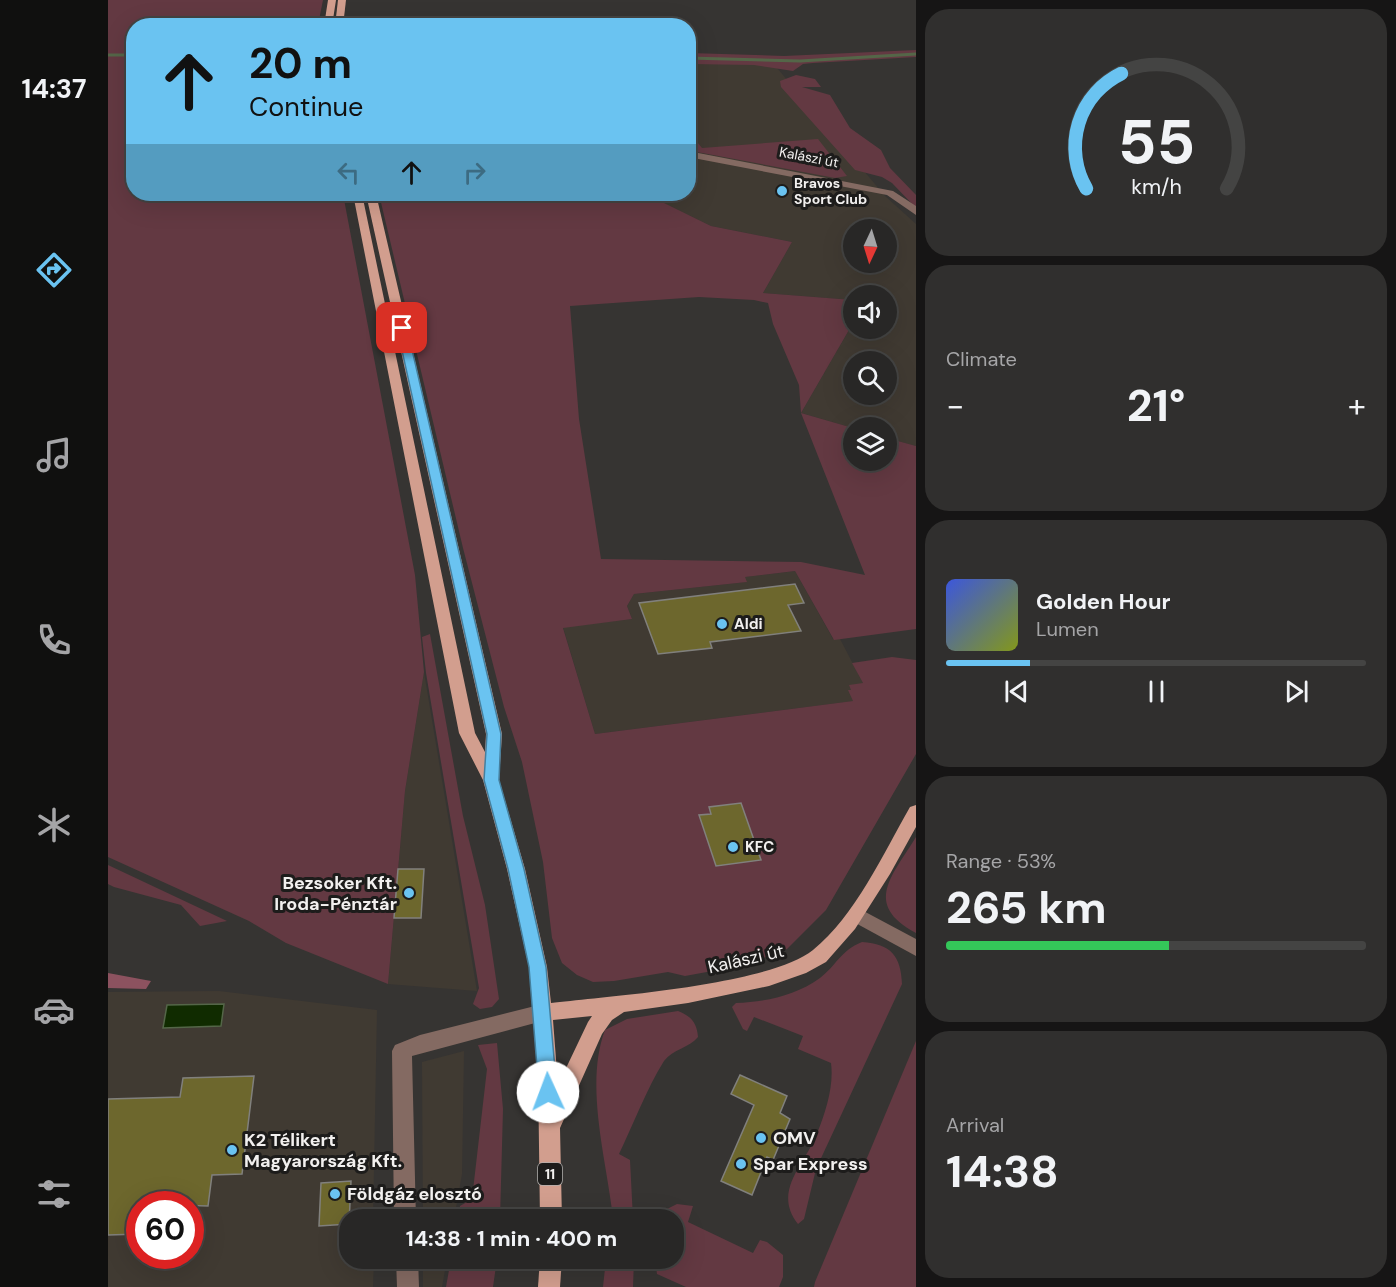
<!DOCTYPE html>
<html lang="en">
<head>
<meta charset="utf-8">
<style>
  :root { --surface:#282726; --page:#302f2e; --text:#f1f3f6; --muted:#a5a5a7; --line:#444443; --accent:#6ac3f1 }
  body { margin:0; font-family:"DM Sans",sans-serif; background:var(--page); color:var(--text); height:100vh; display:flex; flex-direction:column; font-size:22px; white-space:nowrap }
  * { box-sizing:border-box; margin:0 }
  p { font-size:20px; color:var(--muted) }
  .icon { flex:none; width:33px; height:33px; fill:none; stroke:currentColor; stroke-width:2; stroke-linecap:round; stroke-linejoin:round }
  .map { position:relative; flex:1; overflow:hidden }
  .sheet { display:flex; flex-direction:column; gap:9px; padding:9px; background:#161515; width:480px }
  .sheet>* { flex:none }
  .banner { position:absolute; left:18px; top:18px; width:570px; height:183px; border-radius:24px; box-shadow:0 6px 24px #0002,0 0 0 2px var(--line); background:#6ac3f1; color:#111; overflow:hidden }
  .needle { width:39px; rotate:184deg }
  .controls { position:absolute; left:735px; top:219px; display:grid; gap:12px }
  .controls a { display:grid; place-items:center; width:54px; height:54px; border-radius:50%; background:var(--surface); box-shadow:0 6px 24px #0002,0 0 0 2px var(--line); font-size:30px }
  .speed { position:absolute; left:18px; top:1191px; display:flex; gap:12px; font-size:30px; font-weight:700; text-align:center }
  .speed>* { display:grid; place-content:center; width:78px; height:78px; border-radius:50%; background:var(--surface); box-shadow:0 6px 24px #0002,0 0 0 2px var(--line); line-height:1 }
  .speed .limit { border:9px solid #d22; background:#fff; color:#111 }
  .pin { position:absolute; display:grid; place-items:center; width:51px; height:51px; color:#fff; margin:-26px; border-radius:12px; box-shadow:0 3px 9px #0006 }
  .me { position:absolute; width:66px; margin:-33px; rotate:358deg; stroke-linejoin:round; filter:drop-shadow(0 0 4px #0008) }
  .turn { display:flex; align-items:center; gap:21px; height:126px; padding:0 24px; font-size:27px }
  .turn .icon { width:78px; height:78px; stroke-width:2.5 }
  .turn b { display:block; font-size:42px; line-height:51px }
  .lanes { display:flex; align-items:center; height:57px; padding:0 24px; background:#0003; justify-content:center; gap:30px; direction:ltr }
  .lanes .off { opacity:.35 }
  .big { font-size:45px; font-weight:700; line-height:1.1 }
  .sheet .widget { flex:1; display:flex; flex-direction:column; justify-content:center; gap:9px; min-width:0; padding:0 21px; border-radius:24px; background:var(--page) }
  .sheet .dial { align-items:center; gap:0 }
  .dial svg { height:156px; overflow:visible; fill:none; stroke:var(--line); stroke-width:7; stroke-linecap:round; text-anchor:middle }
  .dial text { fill:var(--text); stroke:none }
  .song { display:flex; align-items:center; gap:18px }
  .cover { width:72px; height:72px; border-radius:9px; background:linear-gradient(135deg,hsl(230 70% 55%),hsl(70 70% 35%)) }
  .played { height:6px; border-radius:3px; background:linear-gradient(90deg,var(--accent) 20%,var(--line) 20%) }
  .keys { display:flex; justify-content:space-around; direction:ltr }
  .heat { display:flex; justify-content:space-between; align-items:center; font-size:33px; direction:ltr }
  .charge { height:9px; border-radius:4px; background:linear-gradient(90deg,#34c759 53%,var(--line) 0) }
  .trip { position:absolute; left:231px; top:1209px; width:345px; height:60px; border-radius:24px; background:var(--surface); box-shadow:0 6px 24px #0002,0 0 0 2px var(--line); font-weight:700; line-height:60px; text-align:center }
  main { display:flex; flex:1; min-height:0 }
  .menu { display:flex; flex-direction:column; width:108px; justify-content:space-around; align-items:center; background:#10100f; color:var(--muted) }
  .menu .icon { width:42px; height:42px }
  .menu .on { color:var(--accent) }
  .menu b { font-size:27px; color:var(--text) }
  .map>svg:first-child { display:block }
  .built { fill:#403a32; fill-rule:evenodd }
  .green { fill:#633942; fill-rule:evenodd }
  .forest { fill:#8c525f }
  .water { fill:#102b00; stroke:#546648; stroke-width:1.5 }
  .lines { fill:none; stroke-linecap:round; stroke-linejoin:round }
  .stream { stroke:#546648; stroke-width:3 }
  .building { fill:#6d672d; stroke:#81807d; stroke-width:1.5 }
  .minor { fill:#846a62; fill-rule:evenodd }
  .major { fill:#d29e8e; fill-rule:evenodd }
  .route { fill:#6ac3f1; stroke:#457f9d; stroke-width:1.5 }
  .poi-dot { fill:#6ac3f1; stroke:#1d1c1b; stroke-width:2 }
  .labels { text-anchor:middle; stroke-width:6; stroke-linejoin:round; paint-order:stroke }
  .far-street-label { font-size:14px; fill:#f2f0ef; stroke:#1d1c1b }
  .far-poi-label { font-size:14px; font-weight:bold; fill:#f2f0ef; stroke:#1d1c1b; text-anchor:start }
  .shield { fill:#1d1c1b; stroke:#b2b0af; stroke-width:1.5 }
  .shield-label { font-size:14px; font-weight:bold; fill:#f2f0ef }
  .poi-label { font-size:15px; font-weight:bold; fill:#f2f0ef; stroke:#1d1c1b; text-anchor:start }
  .near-poi-label { font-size:18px; font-weight:bold; fill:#f2f0ef; stroke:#1d1c1b; text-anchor:start }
  .near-street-label { font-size:18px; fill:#f2f0ef; stroke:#1d1c1b }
</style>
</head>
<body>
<main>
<nav class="menu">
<b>14:37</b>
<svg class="icon on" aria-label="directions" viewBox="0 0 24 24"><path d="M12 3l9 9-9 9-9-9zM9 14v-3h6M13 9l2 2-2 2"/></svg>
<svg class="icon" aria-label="music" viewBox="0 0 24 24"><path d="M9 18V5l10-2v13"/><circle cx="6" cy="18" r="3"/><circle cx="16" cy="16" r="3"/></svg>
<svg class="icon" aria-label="phone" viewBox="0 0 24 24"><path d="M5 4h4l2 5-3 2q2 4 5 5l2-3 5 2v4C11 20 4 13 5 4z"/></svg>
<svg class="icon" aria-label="climate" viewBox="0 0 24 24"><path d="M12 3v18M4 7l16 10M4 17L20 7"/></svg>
<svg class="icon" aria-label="car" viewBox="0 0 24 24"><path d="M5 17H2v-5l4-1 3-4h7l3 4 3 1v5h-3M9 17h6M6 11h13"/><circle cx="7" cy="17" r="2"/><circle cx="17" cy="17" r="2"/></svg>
<svg class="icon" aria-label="filters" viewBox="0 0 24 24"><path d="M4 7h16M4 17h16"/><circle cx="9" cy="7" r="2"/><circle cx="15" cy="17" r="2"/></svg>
</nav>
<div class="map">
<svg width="808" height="1287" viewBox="0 0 808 1287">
  <rect width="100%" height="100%" fill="#363432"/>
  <g class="built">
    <path d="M 581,61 L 664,62 L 777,196 L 808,224 L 808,446 L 779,438 L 778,428 L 745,428 L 693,413 L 745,323 L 746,328 L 778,328 L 778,296 L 746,296 L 745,300 L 655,293 L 684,242 L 603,226 L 555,203 L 563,194 L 580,194 ZM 746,230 L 778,230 L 778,262 L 746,262 ZM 746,362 L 778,362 L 778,394 L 746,394 Z"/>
    <path d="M 687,571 L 725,639 L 732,639 L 755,683 L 741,691 L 746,701 L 487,734 L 455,627 L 524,619 L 519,606 L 526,594 L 638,582 L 636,577 Z"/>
    <path d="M 316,672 L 369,991 L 280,984 L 297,791 Z"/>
    <path d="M 111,991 L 269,1010 L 265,1219 L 242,1220 L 242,1258 L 266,1259 L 265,1287 L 0,1287 L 0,992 ZM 32,1204 L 82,1204 L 82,1256 L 32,1256 Z"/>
    <path d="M 356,1051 L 354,1174 L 346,1219 L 315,1219 L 314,1062 Z"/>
    <path d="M 315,1259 L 339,1259 L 334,1287 L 315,1287 Z"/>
  </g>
  <g class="green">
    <path d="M 0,0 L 215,0 L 210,25 L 26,26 L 26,194 L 235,194 L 307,575 L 316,672 L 297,791 L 280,984 L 178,943 L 141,921 L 0,857 Z"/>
    <path d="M 808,50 L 808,57 L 705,63 L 695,64 L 685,71 L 646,65 L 581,64 L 581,53 L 676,56 Z"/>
    <path d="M 688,75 L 707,79 L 713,87 L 694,87 L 722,95 L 742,128 L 773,150 L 782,168 L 808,195 L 808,208 L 784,183 L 774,177 L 747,170 L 673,87 L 672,81 Z"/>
    <path d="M 581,132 L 594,148 L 710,139 L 739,176 L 727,178 L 589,152 L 581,149 Z"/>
    <path d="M 271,194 L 563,194 L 556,203 L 603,226 L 684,242 L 655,293 L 745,300 L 745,323 L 693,413 L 745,428 L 746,460 L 778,460 L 779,438 L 808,446 L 808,629 L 726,640 L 687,571 L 637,577 L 639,582 L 526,594 L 519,606 L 524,619 L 455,628 L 487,734 L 745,701 L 740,690 L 743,690 L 741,685 L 755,683 L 744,663 L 784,657 L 808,660 L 808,754 L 718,910 L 679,949 L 637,965 L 577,976 L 560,972 L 506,981 L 485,982 L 469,975 L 454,963 L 444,938 L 435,862 L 414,762 L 396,707 L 355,548 ZM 591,297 L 646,300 L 660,303 L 665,324 L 691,385 L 693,413 L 757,575 L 693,562 L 493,559 L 471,419 L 462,306 Z"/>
    <path d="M 322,634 L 355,816 L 377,905 L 391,999 L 384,1007 L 372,1009 L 365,1004 L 371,988 L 318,673 L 314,637 Z"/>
    <path d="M 808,837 L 808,933 C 754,904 785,875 808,837 Z"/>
    <path d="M 0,865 L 119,921 L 92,926 L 73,905 L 6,887 L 0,884 Z"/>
    <path d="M 754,942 C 783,944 793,956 794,984 L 708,1169 L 696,1219 L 690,1224 C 663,1190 699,1163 710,1131 C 718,1111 726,1085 723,1063 L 690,1049 L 695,1036 L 646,1017 L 639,1031 L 635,1029 L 624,1007 L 628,1003 C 657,1002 687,996 712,978 C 729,965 732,951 754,942 Z"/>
    <path d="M 570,1011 C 583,1016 589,1023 590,1037 C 581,1048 565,1049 556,1061 C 539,1088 525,1125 511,1154 L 522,1160 L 525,1219 L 503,1219 L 504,1210 C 497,1154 477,1083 497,1030 L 519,1019 Z"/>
    <path d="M 808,1041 L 808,1287 L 706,1287 L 707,1282 Z"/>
    <path d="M 389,1043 L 395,1109 L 392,1219 L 350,1219 L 352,1206 L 364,1199 L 379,1069 L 370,1045 Z"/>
    <path d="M 569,1204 L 585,1206 L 580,1222 L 645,1253 L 652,1240 L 659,1242 L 675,1255 L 675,1277 L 671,1287 L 578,1287 L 549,1274 L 547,1259 L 566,1258 L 566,1220 L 551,1219 L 559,1209 Z"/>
    <path d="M 343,1259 L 389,1259 L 385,1287 L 338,1287 Z"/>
    <path d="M 498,1259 L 526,1259 L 525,1287 L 495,1287 Z"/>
  </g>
  <path class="forest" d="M 0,973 L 43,981 L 38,989 L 0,988 Z"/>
  <path class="water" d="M 116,1004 L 113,1026 L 55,1028 L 59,1005 Z"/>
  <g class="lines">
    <g class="stream">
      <path d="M 0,55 L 26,55"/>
      <path d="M 580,58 L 692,61 L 808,54"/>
    </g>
  </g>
  <g class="building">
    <path d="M 687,584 L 696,603 L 680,605 L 693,631 L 602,642 L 604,648 L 550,654 L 531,603 Z"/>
    <path d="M 633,803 L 653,860 L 608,866 L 591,815 L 603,814 L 601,807 Z"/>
    <path d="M 290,869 L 316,869 L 313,918 L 286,918 Z"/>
    <path d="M 632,1075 L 679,1096 L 672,1113 L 682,1119 L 665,1160 L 659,1157 L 644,1195 L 613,1181 L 646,1105 L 623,1094 Z"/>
    <path d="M 146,1076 L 134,1174 L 104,1175 L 100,1206 L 32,1204 L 32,1234 L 0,1235 L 0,1099 L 72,1097 L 75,1078 Z"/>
    <path d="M 243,1181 L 241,1224 L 211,1226 L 213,1183 Z"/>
  </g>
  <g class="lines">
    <g class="minor">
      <path d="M 580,151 L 785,191 L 808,206 L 808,215 L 779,195 L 580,157 Z"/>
      <path d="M 748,907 L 808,939 L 808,956 L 742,920 L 739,915 L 742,910 Z"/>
      <path d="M 435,1004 L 442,1007 L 445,1013 L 442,1019 L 304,1056 L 308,1220 L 286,1220 L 284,1051 L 287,1045 L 312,1035 Z"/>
      <path d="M 288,1258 L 310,1258 L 311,1287 L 289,1287 Z"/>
    </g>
    <g class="major">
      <path d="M 220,0 L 228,0 L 224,26 L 216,26 Z"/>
      <path d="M 230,0 L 238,0 L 235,26 L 227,26 Z"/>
      <path d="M 245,194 L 254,194 L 367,733 L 377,752 L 378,734 L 258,194 L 268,194 L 394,734 L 391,780 L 417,869 L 439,967 L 443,1003 C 503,996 661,985 705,950 C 747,916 775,854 802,807 L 808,805 L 808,827 L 782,874 L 747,929 L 718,962 L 698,973 L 661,986 L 580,1003 L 516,1012 L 504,1020 L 494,1034 L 452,1128 L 454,1220 L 432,1220 L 430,1073 L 421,967 L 399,869 L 375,780 L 351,733 ZM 484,1016 L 480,1022 L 450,1085 L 445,1020 Z"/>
      <path d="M 432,1258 L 454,1258 L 452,1287 L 430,1287 Z"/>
    </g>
  </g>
  <path class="route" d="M 294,325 L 299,328 L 393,734 L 391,780 L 416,869 L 438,967 L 449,1092 L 447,1098 L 440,1100 L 433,1098 L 431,1092 L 421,967 L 400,869 L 376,780 L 379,734 L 289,328 Z"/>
  <g class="poi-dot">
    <circle cx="674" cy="191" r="6"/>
    <circle cx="614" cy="624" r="6"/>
    <circle cx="625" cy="847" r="6"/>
    <circle cx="301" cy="893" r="6"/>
    <circle cx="653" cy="1138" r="6"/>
    <circle cx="124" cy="1150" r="6"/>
    <circle cx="633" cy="1164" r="6"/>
    <circle cx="227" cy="1194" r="6"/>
  </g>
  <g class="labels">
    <g class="far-street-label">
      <text transform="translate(701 157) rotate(11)" y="5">Kalászi út</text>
    </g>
    <g class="far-poi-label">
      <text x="686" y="188">Bravos<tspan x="686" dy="16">Sport Club</tspan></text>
    </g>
    <rect class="shield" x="430" y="1163" width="24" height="22" rx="4.5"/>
    <g class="shield-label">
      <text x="442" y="1179">11</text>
    </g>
    <g class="poi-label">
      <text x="626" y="629">Aldi</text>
      <text x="637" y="852">KFC</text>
    </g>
    <g class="near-poi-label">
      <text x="289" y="889" text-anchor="end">Bezsoker Kft.<tspan x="289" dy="21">Iroda-Pénztár</tspan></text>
      <text x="665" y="1144">OMV</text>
      <text x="136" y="1146">K2 Télikert<tspan x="136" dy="21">Magyarország Kft.</tspan></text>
      <text x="645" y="1170">Spar Express</text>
      <text x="239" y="1200">Földgáz elosztó</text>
    </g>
    <g class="near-street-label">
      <text transform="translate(638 959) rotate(-13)" y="6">Kalászi út</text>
    </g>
  </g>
</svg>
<div class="controls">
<a><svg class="needle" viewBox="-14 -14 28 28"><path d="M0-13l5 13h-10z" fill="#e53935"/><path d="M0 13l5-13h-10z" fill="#a5a5a7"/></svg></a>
<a><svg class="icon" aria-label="sound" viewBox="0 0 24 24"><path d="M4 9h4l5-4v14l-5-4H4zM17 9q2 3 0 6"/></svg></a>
<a><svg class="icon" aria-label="search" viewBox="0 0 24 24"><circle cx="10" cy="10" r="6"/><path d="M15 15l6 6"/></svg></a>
<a><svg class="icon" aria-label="layers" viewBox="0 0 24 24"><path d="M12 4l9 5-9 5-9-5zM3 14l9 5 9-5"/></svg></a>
</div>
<div class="speed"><div class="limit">60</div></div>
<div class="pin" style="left:294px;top:328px;background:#d93025"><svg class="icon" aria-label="arrive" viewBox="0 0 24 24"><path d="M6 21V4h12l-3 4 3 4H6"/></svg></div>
<svg class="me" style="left:440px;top:1092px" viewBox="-20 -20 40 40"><circle r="19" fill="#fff"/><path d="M0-13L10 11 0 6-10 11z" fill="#6ac3f1"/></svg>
<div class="trip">14:38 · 1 min · 400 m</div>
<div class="banner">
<div class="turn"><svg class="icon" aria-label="ahead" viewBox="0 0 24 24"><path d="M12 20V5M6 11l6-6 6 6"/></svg><div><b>20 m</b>Continue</div></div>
<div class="lanes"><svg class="icon off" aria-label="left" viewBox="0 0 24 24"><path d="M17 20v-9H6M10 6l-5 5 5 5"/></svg><svg class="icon" aria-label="ahead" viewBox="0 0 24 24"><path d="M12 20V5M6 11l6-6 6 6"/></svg><svg class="icon off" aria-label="right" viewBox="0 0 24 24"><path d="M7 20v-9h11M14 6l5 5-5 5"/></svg></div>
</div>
</div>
<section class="sheet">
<div class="widget dial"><svg viewBox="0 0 100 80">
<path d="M14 69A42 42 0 1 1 86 69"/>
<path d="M14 69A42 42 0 0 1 32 10" stroke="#6ac3f1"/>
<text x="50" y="56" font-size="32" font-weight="700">55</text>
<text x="50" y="72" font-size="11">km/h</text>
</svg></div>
<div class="widget"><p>Climate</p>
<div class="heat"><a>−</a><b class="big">21°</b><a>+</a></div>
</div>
<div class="widget">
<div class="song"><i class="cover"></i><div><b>Golden Hour</b><p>Lumen</p></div></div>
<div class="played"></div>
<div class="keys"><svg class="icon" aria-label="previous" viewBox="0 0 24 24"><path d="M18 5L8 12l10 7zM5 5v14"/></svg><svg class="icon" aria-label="pause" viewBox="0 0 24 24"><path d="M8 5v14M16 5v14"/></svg><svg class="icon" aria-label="next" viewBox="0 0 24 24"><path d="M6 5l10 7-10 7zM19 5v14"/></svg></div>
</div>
<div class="widget"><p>Range · 53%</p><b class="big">265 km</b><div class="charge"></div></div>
<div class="widget"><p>Arrival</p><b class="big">14:38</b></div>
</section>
</main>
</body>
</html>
